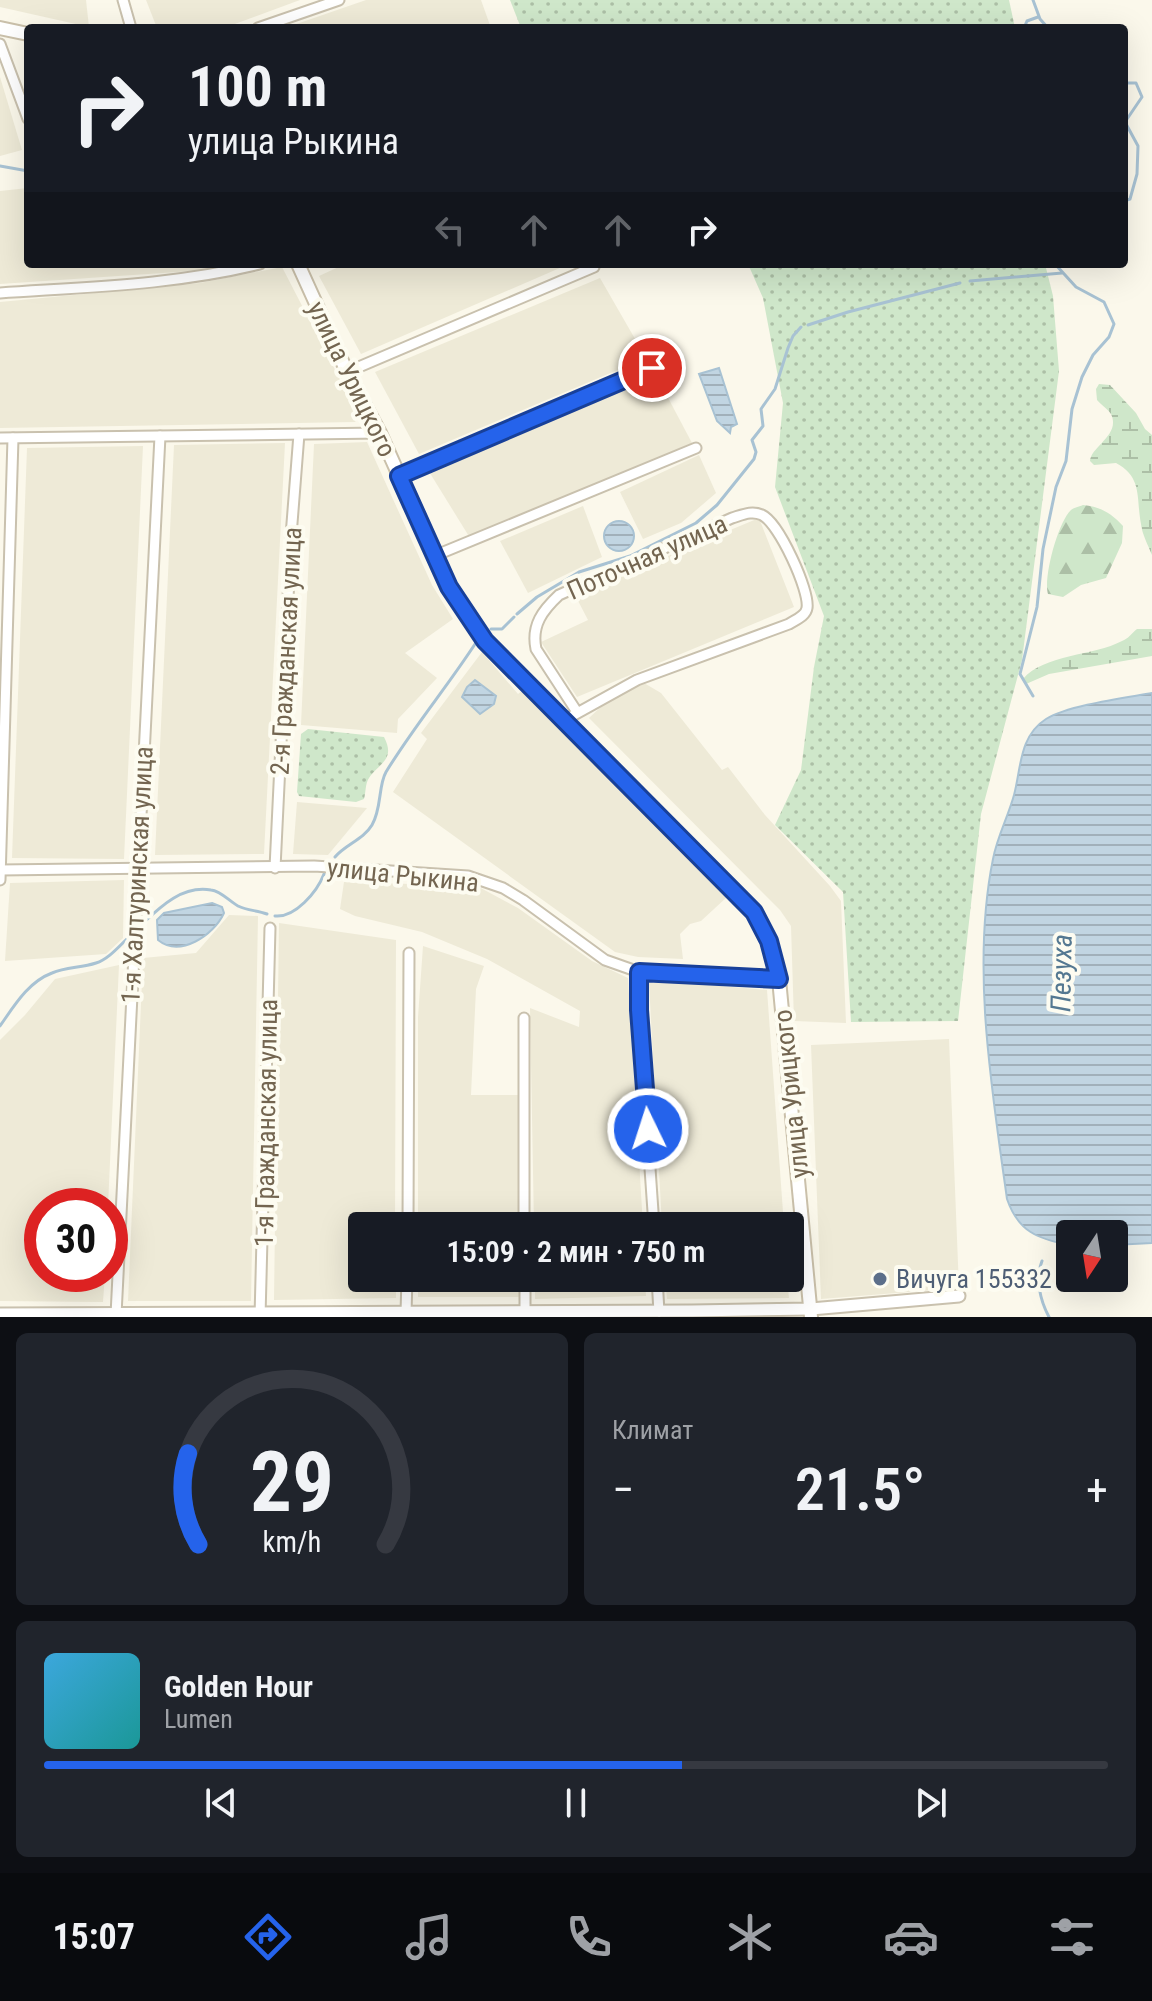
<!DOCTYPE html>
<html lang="ru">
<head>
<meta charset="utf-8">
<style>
  :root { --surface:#171b24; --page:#20242c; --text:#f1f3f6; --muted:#9ea1a6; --line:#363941; --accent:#2563eb }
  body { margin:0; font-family:"Roboto Condensed",sans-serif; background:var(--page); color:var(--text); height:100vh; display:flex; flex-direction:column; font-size:30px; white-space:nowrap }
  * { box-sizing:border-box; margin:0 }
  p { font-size:26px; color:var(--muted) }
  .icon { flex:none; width:44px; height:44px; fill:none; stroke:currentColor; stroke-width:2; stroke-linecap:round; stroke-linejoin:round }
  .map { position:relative; height:1317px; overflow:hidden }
  .panel { display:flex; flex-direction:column; gap:16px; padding:16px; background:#0d0f14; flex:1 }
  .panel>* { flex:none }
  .banner { position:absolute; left:24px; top:24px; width:1104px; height:244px; border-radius:8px; box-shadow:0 8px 32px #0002; background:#171b24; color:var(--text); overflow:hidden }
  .needle { width:52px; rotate:192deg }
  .buttons { position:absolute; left:1056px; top:1220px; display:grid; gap:16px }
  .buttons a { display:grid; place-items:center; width:72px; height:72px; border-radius:8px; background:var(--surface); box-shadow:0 8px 32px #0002; font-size:40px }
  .speed { position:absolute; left:24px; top:1188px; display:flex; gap:16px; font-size:40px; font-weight:700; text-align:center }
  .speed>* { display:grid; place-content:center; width:104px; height:104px; border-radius:50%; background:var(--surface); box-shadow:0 8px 32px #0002; line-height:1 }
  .speed .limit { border:12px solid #d22; background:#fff; color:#111 }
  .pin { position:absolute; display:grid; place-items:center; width:68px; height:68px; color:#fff; margin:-34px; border:4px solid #fff; border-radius:50%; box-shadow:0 2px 8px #0007 }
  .me { position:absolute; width:88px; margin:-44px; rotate:356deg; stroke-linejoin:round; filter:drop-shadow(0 0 6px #0008) }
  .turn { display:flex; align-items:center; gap:28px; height:168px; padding:0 32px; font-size:36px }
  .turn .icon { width:104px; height:104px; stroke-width:2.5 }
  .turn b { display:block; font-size:56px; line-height:68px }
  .lanes { display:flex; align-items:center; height:76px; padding:0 32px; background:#0003; justify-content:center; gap:40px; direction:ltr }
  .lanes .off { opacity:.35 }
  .big { font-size:60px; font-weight:600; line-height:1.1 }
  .panel .tile { flex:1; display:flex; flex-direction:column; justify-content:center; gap:12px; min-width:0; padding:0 28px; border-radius:12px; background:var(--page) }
  .panel .dial { align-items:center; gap:0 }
  .dial svg { height:208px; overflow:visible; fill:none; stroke:var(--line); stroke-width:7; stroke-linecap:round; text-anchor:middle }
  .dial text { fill:var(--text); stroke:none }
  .song { display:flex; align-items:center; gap:24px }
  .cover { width:96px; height:96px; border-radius:12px; background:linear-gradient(135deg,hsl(200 70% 55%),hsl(180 70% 35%)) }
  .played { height:8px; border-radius:4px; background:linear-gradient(90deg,var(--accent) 60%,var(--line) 60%) }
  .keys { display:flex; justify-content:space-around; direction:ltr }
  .heat { display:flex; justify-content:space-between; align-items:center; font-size:44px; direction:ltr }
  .panel .tiles { flex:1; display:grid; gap:16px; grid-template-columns:1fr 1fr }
  .tile:last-child { grid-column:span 2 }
  .trip { position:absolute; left:348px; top:1212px; width:456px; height:80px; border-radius:8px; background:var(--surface); box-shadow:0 8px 32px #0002; font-weight:600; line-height:80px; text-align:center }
  .tabs { display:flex; height:128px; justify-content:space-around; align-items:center; background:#090b0e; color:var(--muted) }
  .tabs .icon { width:56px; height:56px }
  .tabs .selected { color:var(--accent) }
  .tabs b { font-size:36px; color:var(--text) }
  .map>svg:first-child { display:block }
  .residential { fill:#eeead7 }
  .forest { fill:url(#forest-firs) }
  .wetland { fill:url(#wetland-marsh) }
  .garden { fill:url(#garden-dots) }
  .water { fill:url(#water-rules); stroke:#a8c2d3; stroke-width:2 }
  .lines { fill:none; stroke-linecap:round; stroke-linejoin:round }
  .stream { stroke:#a8c2d3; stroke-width:3 }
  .minor-casing { stroke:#c9c1ae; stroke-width:13 }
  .tertiary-casing { stroke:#c9c1ae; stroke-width:15 }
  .secondary-casing { stroke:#cac0aa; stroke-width:16 }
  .minor { stroke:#fff; stroke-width:9 }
  .tertiary { stroke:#fff; stroke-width:11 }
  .secondary { stroke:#fff; stroke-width:12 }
  .route-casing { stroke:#184099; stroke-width:20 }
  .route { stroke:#2563eb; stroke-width:14 }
  .service-dot { fill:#5c6f8a; stroke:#fdfcf1; stroke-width:3 }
  .labels { text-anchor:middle; stroke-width:8; stroke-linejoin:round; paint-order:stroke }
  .street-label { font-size:26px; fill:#736550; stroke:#fdfcf1 }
  .service-label { font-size:26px; fill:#4e5e75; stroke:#fdfcf1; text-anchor:start }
  .water-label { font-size:28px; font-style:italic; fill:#547891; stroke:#fdfcf1 }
</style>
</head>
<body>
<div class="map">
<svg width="1152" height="1317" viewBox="0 0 1152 1317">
  <defs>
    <pattern id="forest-firs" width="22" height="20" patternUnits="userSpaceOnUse" patternTransform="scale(2)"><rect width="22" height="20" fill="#cfe7ca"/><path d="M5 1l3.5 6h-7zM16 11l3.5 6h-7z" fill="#acbfa6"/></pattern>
    <pattern id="wetland-marsh" width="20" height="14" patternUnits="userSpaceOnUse" patternTransform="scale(2)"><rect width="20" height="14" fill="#cfe7ca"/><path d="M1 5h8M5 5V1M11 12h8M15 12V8" fill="none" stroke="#acbfa6"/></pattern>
    <pattern id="garden-dots" width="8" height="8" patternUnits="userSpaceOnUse" patternTransform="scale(2)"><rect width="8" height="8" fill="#cfe7ca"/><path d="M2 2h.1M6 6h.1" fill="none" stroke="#acbfa6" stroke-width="1.8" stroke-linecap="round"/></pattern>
    <pattern id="water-rules" width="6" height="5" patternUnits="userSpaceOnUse" patternTransform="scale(2)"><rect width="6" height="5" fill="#c1d5e2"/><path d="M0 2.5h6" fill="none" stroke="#a1b0ba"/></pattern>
  </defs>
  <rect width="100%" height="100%" fill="#fbf8eb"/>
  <g class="residential">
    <path d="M 0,0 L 86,0 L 89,27 L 0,7 Z"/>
    <path d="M 146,0 L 300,0 L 224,28 L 157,28 Z"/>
    <path d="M 366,0 L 481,0 L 491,28 L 285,28 Z"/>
    <path d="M 0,77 L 22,150 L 0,156 Z"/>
    <path d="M 28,188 L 28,264 L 238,264 L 222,269 L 0,284 L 0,191 Z"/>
    <path d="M 345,264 L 569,264 L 361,354 L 319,276 Z"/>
    <path d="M 282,267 L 359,416 L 355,422 L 0,428 L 0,302 L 200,283 Z"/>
    <path d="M 600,278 L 646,358 L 419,454 L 375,372 Z"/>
    <path d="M 656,375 L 692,443 L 470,538 L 428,470 Z"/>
    <path d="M 367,442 L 432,585 L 453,619 L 405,653 L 437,678 L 398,719 L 397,733 L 301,725 L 314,444 Z"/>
    <path d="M 285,443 L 264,854 L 155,855 L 174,445 Z"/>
    <path d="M 143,446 L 124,859 L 12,858 L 27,448 Z"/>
    <path d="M 699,455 L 716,493 L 681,523 L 643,539 L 620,492 Z"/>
    <path d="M 583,506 L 602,557 L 528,593 L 500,541 Z"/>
    <path d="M 759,518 L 794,607 L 577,697 L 541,642 L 588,620 L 575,595 Z"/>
    <path d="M 482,652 L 518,694 L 523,690 L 626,797 L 727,897 L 701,921 L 690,924 L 680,934 L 683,959 L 638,957 L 615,952 L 393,792 L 427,739 L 421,733 Z"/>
    <path d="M 644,683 L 661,693 L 722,770 L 728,767 L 765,815 L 830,886 L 841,901 L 846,1023 L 794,1021 L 791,926 L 780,910 L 589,718 L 606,702 Z"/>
    <path d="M 297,802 L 367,808 L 328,855 L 293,854 Z"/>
    <path d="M 124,880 L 123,938 L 106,954 L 5,961 L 10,883 Z"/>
    <path d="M 344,882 L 477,886 L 518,908 L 592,961 L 628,978 L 643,1226 L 534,1226 L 530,1008 L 579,1027 L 580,1011 L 487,959 L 422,932 L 355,916 L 340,909 Z"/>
    <path d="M 229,915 L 258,916 L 251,1301 L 128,1301 L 143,958 L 196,953 Z"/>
    <path d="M 279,923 L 396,940 L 395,1226 L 362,1226 L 362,1278 L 396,1278 L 396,1298 L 274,1300 Z"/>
    <path d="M 423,946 L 484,966 L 476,989 L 471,1095 L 518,1095 L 519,1226 L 418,1226 L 418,1017 Z"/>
    <path d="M 119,965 L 108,1206 L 42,1206 L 42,1274 L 105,1274 L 103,1302 L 0,1301 L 0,1040 L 25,1015 L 55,979 Z"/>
    <path d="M 673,982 L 767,990 L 784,1226 L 662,1226 L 649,983 Z"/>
    <path d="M 949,1039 L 959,1288 L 821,1299 L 811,1045 Z"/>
    <path d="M 418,1278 L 519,1278 L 520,1297 L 418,1297 Z"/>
    <path d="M 535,1278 L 645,1278 L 646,1296 L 535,1299 Z"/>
    <path d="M 665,1278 L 787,1278 L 789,1298 L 667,1299 Z"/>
  </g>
  <path class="forest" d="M 1083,505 C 1101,507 1111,513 1123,526 L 1122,543 L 1106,578 L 1081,585 L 1063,597 L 1048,594 C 1043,578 1058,522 1071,510 C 1075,507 1078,507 1083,505 Z"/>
  <g class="wetland">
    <path d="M 1099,384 L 1110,385 L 1136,413 L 1145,429 L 1152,435 L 1152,555 C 1148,545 1142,534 1141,524 C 1136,499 1143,477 1116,463 L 1094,465 L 1090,461 C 1091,446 1121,435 1111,414 C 1108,409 1101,405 1097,400 L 1096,389 Z"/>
    <path d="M 1137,629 L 1152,629 L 1152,656 L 1049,674 L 1026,684 L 1023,679 C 1044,654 1094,656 1122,641 C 1128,639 1132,633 1137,629 Z"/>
  </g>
  <g class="garden">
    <path d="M 510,0 L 1009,0 L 1015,28 L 521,28 Z"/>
    <path d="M 748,264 L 1045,264 L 1053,296 L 1059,371 L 1022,660 L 981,814 L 958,1021 L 851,1022 L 843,892 L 775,825 L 801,770 L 814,667 L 824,616 L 775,487 L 783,403 L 763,298 Z"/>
    <path d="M 308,729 L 384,737 C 396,760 379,763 369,778 C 365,784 366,792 364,799 L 356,802 L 299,796 L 297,792 L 301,734 Z"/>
  </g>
  <g class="water">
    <path d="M 719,368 L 737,424 L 731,427 L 730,433 L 717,421 L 699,374 Z"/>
    <circle cx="619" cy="536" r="15"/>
    <path d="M 475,680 L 496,696 L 494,704 L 480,714 L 462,697 L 467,687 Z"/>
    <path d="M 1152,693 L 1152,1243 L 1114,1245 L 1114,1234 L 1070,1234 L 1070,1245 C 1037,1239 1018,1231 1007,1199 C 992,1091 971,967 993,859 C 997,837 1008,817 1014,795 C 1021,769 1019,736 1046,719 C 1069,705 1124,698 1152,693 Z"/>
    <path d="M 212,903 L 222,907 L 224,913 C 214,935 180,958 158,940 L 157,920 L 164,913 Z"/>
  </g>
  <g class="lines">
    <g class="stream">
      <path d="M 1033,0 L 1040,19 L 1048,28"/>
      <path d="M 1024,28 L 1027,21 L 1038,17"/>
      <path d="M 1124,83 L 1136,83 L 1142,97 L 1125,122 L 1138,146 L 1137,174 L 1130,199 L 1124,201"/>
      <path d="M 0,166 L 28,171"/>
      <path d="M 970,281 L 1062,273"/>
      <path d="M 808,325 L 848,312 L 960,283"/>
      <path d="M 517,614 L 537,597 L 579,572 L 630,556 L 696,523 L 717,505 L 754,459 L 756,452 L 752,440 L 763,426 L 761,409 L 775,389 L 788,348 L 793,336 L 801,327"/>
      <path d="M 491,629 L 502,629 L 514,617"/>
      <path d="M 1033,696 L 1020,674 L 1037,607 L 1043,549 L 1056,487 L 1066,461 L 1072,409 L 1082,377 L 1093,355 L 1109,337 L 1114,324 L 1104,302 L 1076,287 L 1055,264"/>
      <path d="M 335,857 C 346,844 363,840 372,825 C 382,808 378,786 386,772 C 414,726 448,686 477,641"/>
      <path d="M 275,916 C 295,918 317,892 324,874"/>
      <path d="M 141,925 C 160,907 182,885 211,890 C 221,891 229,901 238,906 C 248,911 257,910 267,914"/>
      <path d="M 0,1026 C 14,1006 28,982 52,973 C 66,967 81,968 96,963 C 109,959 120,945 130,936"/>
      <path d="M 1042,1261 C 1035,1279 1040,1300 1049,1317"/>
    </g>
    <g class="minor-casing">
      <g id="minor">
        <path d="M 123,0 L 131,28"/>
        <path d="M 258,28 L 339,0"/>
        <path d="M 0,44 L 28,119"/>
        <path d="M 0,293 C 87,287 175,285 260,264"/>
        <path d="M 347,372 L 594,267"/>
        <path d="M 0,438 L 380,433"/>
        <path d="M 399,476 L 652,368"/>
        <path d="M 434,556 L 696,448"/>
        <path d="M 563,721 L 637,680 L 789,624 C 795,620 806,616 807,608 C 810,591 779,523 762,515 C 752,510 742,515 732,518 L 559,595 C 543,610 531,625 536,649 L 577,712"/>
        <path d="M 275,868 L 291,536 L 299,434"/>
        <path d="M 0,870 L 314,866 L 468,876 L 503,888 L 523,900 L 605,960 L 639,972 L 779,979"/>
        <path d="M 0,880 L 13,438"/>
        <path d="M 639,972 L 639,1010 L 654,1226"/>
        <path d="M 524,1018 L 524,1226"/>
        <path d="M 408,1226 L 409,953"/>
        <path d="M 525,1278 L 525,1312"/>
        <path d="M 657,1278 L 659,1312"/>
        <path d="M 406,1313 L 407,1278"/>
        <path d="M 116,1315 L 160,436"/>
        <path d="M 260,1317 L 270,928"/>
      </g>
    </g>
    <g class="tertiary-casing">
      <path id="tertiary" d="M 0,1314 L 692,1311 L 811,1309 L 959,1296"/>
    </g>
    <g class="secondary-casing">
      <g id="secondary">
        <path d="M 0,28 L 28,34"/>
        <path d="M 298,264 L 347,372 L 380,433 L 449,587 L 485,641 L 754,912 L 769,941 L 779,979 L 811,1317"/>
      </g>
    </g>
    <use href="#minor" class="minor"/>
    <use href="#tertiary" class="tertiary"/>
    <use href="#secondary" class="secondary"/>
  </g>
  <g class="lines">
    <g class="route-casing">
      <path id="route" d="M 648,1129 L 639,1010 L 639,972 L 779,979 L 769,941 L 754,912 L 485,641 L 449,587 L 399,476 L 652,368"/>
    </g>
    <use href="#route" class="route"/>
  </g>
  <circle class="service-dot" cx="880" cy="1279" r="8"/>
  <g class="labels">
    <g class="street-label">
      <text transform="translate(352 379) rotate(64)" y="9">улица Урицкого</text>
      <text transform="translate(647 557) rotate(-24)" y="9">Поточная улица</text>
      <text transform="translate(286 651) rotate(-87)" y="9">2-я Гражданская улица</text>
      <text transform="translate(137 875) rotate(-87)" y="9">1-я Халтуринская улица</text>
      <text transform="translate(403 875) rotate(6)" y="9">улица Рыкина</text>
      <text transform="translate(791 1094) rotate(-96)" y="9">улица Урицкого</text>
      <text transform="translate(266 1123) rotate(-89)" y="9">1-я Гражданская улица</text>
    </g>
    <g class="service-label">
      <text x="896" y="1288">Вичуга 155332</text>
    </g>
    <g class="water-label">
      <text transform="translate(1061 973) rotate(-89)" y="10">Пезуха</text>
    </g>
  </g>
</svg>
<div class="buttons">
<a><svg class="needle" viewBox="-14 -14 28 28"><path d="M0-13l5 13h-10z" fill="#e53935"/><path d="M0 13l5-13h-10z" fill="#9ea1a6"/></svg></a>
</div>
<div class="speed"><div class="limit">30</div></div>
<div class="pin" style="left:652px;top:368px;background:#d93025"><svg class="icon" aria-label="arrive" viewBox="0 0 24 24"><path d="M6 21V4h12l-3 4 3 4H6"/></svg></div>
<svg class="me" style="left:648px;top:1129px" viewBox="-20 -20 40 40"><circle r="17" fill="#2563eb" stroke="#fff" stroke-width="3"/><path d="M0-11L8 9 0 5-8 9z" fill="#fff"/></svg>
<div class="trip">15:09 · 2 мин · 750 m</div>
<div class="banner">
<div class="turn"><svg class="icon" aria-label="right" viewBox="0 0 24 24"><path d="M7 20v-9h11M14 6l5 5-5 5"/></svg><div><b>100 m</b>улица Рыкина</div></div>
<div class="lanes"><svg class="icon off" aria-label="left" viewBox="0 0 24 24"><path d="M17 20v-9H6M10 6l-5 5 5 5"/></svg><svg class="icon off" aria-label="ahead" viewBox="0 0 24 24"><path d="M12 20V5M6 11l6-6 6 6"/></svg><svg class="icon off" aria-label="ahead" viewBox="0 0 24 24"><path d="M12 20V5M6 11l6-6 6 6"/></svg><svg class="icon" aria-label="right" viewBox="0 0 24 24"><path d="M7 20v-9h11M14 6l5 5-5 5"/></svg></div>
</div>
</div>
<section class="panel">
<div class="tiles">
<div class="tile dial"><svg viewBox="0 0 100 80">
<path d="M14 69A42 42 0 1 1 86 69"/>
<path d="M14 69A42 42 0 0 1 10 34" stroke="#2563eb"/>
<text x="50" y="56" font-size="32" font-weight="700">29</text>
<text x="50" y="72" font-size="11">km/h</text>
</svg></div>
<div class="tile"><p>Климат</p>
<div class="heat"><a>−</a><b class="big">21.5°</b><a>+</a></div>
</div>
<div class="tile">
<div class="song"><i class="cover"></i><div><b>Golden Hour</b><p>Lumen</p></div></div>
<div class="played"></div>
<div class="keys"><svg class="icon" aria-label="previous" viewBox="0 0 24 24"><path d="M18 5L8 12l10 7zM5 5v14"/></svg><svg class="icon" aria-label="pause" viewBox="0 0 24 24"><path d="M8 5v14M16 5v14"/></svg><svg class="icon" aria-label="next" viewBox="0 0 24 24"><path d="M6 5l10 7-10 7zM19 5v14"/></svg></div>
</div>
</div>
</section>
<nav class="tabs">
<b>15:07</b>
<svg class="icon selected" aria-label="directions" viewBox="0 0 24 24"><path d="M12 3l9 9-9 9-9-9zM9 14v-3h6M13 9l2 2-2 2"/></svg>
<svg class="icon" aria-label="music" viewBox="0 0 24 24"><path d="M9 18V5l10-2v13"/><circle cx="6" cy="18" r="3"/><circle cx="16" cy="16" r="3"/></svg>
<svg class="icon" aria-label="phone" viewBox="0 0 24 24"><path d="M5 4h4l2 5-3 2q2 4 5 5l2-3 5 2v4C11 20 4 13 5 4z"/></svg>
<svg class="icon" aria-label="climate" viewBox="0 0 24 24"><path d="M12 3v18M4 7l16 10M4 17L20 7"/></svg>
<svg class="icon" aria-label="car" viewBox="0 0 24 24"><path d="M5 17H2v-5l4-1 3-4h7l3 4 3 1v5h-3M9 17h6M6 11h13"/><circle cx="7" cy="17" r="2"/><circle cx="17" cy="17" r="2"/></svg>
<svg class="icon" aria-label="filters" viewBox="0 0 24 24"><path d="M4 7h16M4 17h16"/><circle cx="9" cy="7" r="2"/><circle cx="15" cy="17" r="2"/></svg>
</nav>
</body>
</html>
